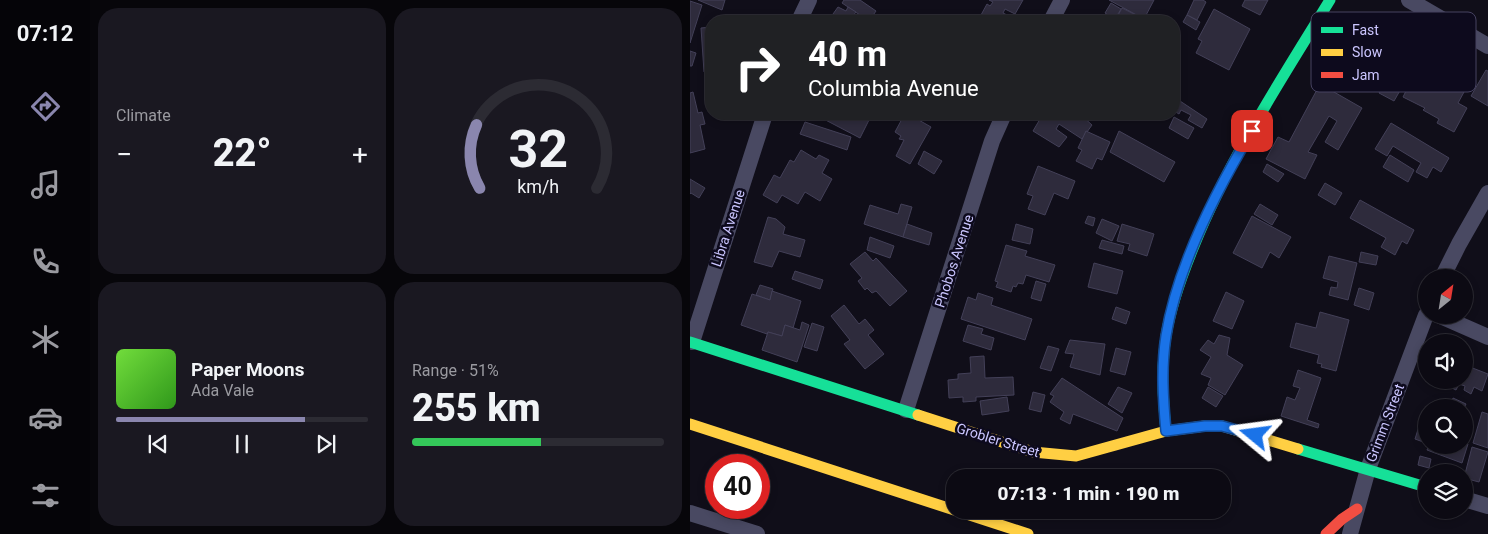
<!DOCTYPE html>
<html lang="en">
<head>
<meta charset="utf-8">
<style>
  :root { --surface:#0c0a13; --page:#1a1821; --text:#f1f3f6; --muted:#9a9aa0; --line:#2c2b33; --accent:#8a86ae }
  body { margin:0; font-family:Roboto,sans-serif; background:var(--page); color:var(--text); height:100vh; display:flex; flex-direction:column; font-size:19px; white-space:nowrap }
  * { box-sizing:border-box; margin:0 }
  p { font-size:16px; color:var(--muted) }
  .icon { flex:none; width:28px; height:28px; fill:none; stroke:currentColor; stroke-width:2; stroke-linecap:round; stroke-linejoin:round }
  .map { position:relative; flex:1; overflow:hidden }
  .side { display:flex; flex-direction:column; gap:8px; padding:8px; background:#07060a; width:600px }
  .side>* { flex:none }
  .banner { position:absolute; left:15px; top:15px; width:475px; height:105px; border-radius:20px; box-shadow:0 2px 8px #0003,0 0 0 1px var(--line); background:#202124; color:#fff; overflow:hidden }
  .needle { width:32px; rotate:30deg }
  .fabs { position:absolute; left:728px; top:269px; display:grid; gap:10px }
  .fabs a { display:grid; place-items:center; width:55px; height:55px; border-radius:50%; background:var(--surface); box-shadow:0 2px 8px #0003,0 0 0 1px var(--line); font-size:25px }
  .speed { position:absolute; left:15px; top:454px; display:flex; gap:10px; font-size:25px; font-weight:700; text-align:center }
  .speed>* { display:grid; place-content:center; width:65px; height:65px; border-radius:50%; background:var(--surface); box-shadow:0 2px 8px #0003,0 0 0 1px var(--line); line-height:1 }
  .speed .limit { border:8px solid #d22; background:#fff; color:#111 }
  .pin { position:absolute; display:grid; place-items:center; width:42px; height:42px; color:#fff; margin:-21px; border-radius:10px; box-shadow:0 2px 8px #0006 }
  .me { position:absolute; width:55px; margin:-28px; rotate:286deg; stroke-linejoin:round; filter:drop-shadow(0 0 4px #0008) }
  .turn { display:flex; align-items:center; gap:18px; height:105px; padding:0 20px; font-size:22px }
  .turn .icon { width:65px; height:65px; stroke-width:2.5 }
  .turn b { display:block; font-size:35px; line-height:42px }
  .big { font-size:38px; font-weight:800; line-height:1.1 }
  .side .card { flex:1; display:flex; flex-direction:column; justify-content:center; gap:8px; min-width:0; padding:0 18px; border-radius:20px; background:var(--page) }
  .side .dial { align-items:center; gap:0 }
  .dial svg { height:130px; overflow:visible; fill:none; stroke:var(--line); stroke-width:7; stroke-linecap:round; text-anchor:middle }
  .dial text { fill:var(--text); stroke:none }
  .song { display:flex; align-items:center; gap:15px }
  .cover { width:60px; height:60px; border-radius:8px; background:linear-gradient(135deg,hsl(100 70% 55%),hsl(110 70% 35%)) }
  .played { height:5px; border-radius:2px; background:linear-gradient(90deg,var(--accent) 75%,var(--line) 75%) }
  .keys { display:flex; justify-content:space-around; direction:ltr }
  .heat { display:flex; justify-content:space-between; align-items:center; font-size:28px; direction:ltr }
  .charge { height:8px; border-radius:4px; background:linear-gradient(90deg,#34c759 51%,var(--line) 0) }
  .side .tiles { flex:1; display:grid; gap:8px; grid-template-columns:repeat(2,1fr) }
  .trip { position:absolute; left:256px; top:469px; width:285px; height:50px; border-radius:20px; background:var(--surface); box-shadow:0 2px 8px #0003,0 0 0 1px var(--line); font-weight:800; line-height:50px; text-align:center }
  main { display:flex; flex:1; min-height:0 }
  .dock { display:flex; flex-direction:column; width:90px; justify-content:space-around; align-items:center; background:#050408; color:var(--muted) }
  .dock .icon { width:35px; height:35px }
  .dock .current { color:var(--accent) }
  .dock b { font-size:22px; color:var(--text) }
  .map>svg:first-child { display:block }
  .building { fill:#2e2b3c; stroke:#434058 }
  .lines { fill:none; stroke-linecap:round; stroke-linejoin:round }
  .street { stroke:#494962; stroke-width:16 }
  .fast { stroke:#16e098; stroke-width:11 }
  .slow { stroke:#ffcf43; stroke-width:11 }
  .jam { stroke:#f24e42; stroke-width:11 }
  .route-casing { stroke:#114b97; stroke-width:12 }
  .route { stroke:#1a73e8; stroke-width:9 }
  .labels { text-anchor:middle; stroke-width:5; stroke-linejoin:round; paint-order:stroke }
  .street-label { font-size:14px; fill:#cbc6ff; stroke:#0d0a1d }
  .key { fill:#0d0a1d; stroke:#464261; stroke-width:1 }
  .key-label { font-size:14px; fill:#cbc6ff }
</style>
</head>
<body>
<main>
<nav class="dock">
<b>07:12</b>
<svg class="icon current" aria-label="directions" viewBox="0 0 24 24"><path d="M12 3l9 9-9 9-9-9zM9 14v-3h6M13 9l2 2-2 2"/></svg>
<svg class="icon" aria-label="music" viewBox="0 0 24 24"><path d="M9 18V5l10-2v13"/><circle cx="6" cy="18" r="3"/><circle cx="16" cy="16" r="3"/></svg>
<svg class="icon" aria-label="phone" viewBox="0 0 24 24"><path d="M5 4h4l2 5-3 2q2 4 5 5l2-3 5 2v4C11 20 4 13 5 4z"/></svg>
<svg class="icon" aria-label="climate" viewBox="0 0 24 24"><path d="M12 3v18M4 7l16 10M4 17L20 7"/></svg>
<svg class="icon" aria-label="car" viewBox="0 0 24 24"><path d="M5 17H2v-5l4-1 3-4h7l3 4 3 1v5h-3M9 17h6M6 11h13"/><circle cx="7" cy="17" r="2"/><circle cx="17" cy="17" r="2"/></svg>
<svg class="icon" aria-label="filters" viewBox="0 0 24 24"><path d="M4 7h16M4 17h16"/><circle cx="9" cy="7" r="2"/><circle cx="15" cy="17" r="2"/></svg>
</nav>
<section class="side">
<div class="tiles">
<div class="card"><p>Climate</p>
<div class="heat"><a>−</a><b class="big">22°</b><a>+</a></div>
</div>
<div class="card dial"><svg viewBox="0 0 100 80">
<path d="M14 69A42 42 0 1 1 86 69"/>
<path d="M14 69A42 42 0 0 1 12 30" stroke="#8a86ae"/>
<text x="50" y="56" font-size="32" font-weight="700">32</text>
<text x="50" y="72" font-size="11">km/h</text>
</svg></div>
<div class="card">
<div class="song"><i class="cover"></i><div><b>Paper Moons</b><p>Ada Vale</p></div></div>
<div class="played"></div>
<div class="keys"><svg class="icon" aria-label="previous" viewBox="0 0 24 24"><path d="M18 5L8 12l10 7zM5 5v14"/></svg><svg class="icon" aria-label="pause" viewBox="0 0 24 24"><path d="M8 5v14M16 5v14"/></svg><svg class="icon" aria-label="next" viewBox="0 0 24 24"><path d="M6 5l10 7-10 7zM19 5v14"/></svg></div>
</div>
<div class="card"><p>Range · 51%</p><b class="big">255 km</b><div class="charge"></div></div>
</div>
</section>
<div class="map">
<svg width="798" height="534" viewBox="0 0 798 534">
  <rect width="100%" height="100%" fill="#100e19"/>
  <g class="building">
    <path d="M 8,0 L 35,0 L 32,10 Z"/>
    <path d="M 154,0 L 170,0 L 186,11 L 179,21 L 152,3 Z"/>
    <path d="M 299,0 L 333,0 L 325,14 L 315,9 L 313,13 L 317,15 L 313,21 L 303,21 L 291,15 L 297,4 L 300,6 L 303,2 Z"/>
    <path d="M 419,0 L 464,0 L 454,19 Z"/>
    <path d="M 504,0 L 513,0 L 516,2 L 507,20 L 497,15 Z"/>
    <path d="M 555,0 L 578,0 L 570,15 L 552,6 Z"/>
    <path d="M 0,1 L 12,5 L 0,43 Z"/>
    <path d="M 421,3 L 431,9 L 425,19 L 415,13 Z"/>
    <path d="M 148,7 L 156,11 L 158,7 L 166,12 L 162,17 L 169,21 L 138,21 Z"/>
    <path d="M 432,8 L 448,16 L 445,21 L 425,21 Z"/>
    <path d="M 524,9 L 560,29 L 539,70 L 506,53 L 512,41 L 508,39 Z"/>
    <path d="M 497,15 L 510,22 L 506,30 L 493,22 Z"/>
    <path d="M 21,27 L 21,73 L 21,71 L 14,72 L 11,28 Z"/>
    <path d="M 0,51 L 6,53 L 2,66 L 0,66 Z"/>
    <path d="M 796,70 L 798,71 L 798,106 L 781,96 Z"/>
    <path d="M 690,74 L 712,87 L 704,101 L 689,93 L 691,90 L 684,86 Z"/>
    <path d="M 734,81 L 751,90 L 755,82 L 774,92 L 768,103 L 777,108 L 764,132 L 747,123 L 749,119 L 733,110 L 735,108 L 713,97 L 719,85 L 729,90 Z"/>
    <path d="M 630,84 L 672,108 L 648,150 L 635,142 L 647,121 L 639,116 L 618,152 L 627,155 L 615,179 L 576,159 L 588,137 L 599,142 Z"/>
    <path d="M 3,92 L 8,113 L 12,112 L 15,124 L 10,125 L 15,149 L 0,153 L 0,93 Z"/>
    <path d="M 484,97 L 517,119 L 512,128 L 498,120 L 501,115 L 491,110 L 489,114 L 484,111 Z"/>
    <path d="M 124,114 L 168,114 L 179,120 L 170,138 Z"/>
    <path d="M 207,114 L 228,114 L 227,119 L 241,127 L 220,164 L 206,156 L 214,140 L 209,139 L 211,136 L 205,132 L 213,117 Z"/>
    <path d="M 353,114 L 390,114 L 402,125 L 392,139 L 369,124 L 366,129 L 377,137 L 369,147 L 343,131 Z"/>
    <path d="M 484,117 L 504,128 L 498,139 L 479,128 Z"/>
    <path d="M 115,122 L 161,137 L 157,150 L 110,134 Z"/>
    <path d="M 701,123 L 759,158 L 751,172 L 743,167 L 737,178 L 726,172 L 731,163 L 703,146 L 697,156 L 685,149 Z"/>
    <path d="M 396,131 L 420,142 L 412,160 L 407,158 L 402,169 L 386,161 L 392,150 L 388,148 Z"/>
    <path d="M 429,131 L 485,162 L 474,182 L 420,152 Z"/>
    <path d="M 111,150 L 126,159 L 129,155 L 139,160 L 132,173 L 142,179 L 130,201 L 115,192 L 108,204 L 92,195 L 87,203 L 73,195 L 84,175 L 90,178 L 100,160 L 104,162 Z"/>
    <path d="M 234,151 L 252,161 L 244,174 L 228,164 Z"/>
    <path d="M 700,155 L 724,170 L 718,182 L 693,167 Z"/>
    <path d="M 577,164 L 594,174 L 588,182 L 573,172 Z"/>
    <path d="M 348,166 L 385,181 L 378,199 L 364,193 L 355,215 L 338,209 L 343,196 L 337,194 Z"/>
    <path d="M 0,179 L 15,188 L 9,198 L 1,193 L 0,194 Z"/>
    <path d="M 635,183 L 652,193 L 645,205 L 628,195 Z"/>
    <path d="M 670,200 L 724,230 L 717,244 L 712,241 L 705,255 L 691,247 L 696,238 L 660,218 Z"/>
    <path d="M 211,204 L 222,207 L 213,237 L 174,224 L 180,205 L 208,214 Z"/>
    <path d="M 570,204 L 588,215 L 582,225 L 564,214 Z"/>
    <path d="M 398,216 L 405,218 L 403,226 L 395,223 Z"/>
    <path d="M 562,216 L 601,237 L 589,258 L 580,252 L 572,268 L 543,253 Z"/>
    <path d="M 78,217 L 86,219 L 95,227 L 93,234 L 115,240 L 110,257 L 89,251 L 82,267 L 64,262 Z"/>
    <path d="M 412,219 L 429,226 L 422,241 L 406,233 Z"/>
    <path d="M 217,224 L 242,233 L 239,245 L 213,237 Z"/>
    <path d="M 326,224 L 343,229 L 340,244 L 322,240 Z"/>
    <path d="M 432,224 L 464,234 L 457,256 L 438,250 L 440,244 L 427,241 Z"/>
    <path d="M 180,237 L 204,246 L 200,258 L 177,250 Z"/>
    <path d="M 412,240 L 434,246 L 432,254 L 409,248 Z"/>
    <path d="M 316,245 L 337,251 L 335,256 L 365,265 L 359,282 L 336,275 L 333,284 L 328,283 L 326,287 L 323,286 L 321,292 L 306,287 L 308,282 L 305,281 Z"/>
    <path d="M 175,252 L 183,261 L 186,258 L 217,291 L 200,306 L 186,291 L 182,293 L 177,288 L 175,290 L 168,281 L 172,278 L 160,264 Z"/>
    <path d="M 671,252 L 688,256 L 686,265 L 669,262 Z"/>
    <path d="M 639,256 L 667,263 L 658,300 L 639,295 L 641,287 L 647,288 L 648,282 L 633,278 Z"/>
    <path d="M 404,263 L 433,271 L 427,294 L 398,287 Z"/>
    <path d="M 105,271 L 133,280 L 130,289 L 102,279 Z"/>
    <path d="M 346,281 L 356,284 L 351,301 L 341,298 Z"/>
    <path d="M 70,285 L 83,289 L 80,300 L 66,295 Z"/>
    <path d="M 669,288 L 684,293 L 679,310 L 664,305 Z"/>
    <path d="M 82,291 L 111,301 L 103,328 L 95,325 L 92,336 L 78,332 L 77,334 L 51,325 L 62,294 L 80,300 Z"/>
    <path d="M 536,292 L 554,301 L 542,329 L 523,321 Z"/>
    <path d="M 288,293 L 303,298 L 301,305 L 342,319 L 335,340 L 271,319 L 278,297 L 286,300 Z"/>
    <path d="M 154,305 L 169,324 L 175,319 L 184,330 L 178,335 L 194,354 L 175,369 L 154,344 L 160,340 L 141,316 Z"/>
    <path d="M 426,307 L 440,312 L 436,324 L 422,319 Z"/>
    <path d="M 630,312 L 659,320 L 646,371 L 631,367 L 632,364 L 627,363 L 629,355 L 600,347 L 606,323 L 626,328 Z"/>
    <path d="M 112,322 L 119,325 L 107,362 L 72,350 L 78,332 L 92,336 L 95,325 L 110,330 Z"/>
    <path d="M 122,323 L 134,327 L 127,351 L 114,347 Z"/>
    <path d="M 278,325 L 293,329 L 291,334 L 304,338 L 301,350 L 273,341 Z"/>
    <path d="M 529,335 L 540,338 L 537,355 L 553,365 L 535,395 L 518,385 L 521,378 L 511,374 L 521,357 L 510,350 L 518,340 L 524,344 Z"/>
    <path d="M 380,340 L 415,344 L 410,375 L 380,367 L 384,354 L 375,353 Z"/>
    <path d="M 358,346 L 369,349 L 361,371 L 350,368 Z"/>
    <path d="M 426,348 L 441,352 L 435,375 L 420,371 Z"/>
    <path d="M 294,356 L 295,378 L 323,377 L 324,395 L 286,397 L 286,401 L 273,402 L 273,397 L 259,398 L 258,380 L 268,379 L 268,374 L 281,373 L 280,357 Z"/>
    <path d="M 774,364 L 778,366 L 774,376 L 778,377 L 780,367 L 798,374 L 792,391 L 784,387 L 781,394 L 774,390 L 775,386 L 769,384 L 766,390 L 758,386 L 760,380 L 774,380 Z"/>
    <path d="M 608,370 L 631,378 L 617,420 L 629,424 L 628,428 L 591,416 L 597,397 L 605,400 L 610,388 L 603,386 Z"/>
    <path d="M 372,378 L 433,418 L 427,431 L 383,414 L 380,424 L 370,419 L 374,412 L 360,402 L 364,396 L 360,394 Z"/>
    <path d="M 428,387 L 442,393 L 432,413 L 418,404 Z"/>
    <path d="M 518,387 L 533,396 L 526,407 L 512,398 Z"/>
    <path d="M 343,392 L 355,395 L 351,412 L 339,409 Z"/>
    <path d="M 317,397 L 319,411 L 292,415 L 290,401 Z"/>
    <path d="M 763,398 L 776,404 L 774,408 L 746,408 L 749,401 L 760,406 Z"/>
    <path d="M 792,412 L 798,414 L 798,448 L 783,443 Z"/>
    <path d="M 730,423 L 736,425 L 736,443 L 725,439 Z"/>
    <path d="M 774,443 L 778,444 L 772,463 L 737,450 L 739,445 L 774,445 Z"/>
    <path d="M 782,447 L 798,452 L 789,482 L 774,478 Z"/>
    <path d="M 730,456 L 741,459 L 739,468 L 728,465 Z"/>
    <path d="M 759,466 L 769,468 L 767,472 L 758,472 Z"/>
  </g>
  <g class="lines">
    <g class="street">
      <path d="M 719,0 L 798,46"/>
      <path d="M 109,21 L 119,0"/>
      <path d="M 361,21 L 372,0"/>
      <path d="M 752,278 L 769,244 L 798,193"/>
      <path d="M 748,315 L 798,337"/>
      <path d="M 2,342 L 75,114"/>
      <path d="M 216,410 L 302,141 L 314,114"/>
      <path d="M 774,499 L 798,506"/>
      <path d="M 0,513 L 67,534"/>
      <path d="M 660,534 L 678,469 L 736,315"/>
    </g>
    <g class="fast">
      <path d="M 0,342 L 228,415"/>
      <path d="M 476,431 C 473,399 471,368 476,336 C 481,305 492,275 504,246 C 539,159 591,80 640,0"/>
      <path d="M 608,449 L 736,487"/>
    </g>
    <g class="slow">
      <path d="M 228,415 L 343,452 L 386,456 L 476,431 L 515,426 L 532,426 L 608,449"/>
      <path d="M 0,424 L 338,534"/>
    </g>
    <path class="jam" d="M 636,534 L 652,519 L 667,509"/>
  </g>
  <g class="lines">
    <g class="route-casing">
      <path id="route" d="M 562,131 C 526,191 487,267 476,336 C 471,367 473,399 476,431 L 515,426 L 532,426 L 565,435"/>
    </g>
    <use href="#route" class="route"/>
  </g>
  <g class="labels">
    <g class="street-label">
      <text transform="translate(38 228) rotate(-72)" y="5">Libra Avenue</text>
      <text transform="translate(264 261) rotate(-72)" y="5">Phobos Avenue</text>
      <text transform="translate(695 423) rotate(-69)" y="5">Grimm Street</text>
      <text transform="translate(308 440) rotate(17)" y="5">Grobler Street</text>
    </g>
  </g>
  <rect x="621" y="12" width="165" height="80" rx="8" class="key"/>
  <rect x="631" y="27" width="22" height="6" fill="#16e098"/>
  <rect x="631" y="49" width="22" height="7" fill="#ffcf43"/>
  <rect x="631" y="72" width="22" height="6" fill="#f24e42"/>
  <g class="key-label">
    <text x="662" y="35">Fast</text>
    <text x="662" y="57">Slow</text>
    <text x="662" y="80">Jam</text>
  </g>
</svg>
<div class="fabs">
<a><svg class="needle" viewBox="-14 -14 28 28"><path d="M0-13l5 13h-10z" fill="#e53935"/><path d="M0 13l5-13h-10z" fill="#9a9aa0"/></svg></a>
<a><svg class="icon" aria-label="sound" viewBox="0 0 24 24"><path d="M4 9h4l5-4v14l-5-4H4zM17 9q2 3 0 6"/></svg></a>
<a><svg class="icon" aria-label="search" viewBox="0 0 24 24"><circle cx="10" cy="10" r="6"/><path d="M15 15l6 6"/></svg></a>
<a><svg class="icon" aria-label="layers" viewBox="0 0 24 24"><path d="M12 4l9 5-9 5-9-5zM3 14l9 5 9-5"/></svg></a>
</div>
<div class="speed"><div class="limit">40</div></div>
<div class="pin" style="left:562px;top:131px;background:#d93025"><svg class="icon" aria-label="arrive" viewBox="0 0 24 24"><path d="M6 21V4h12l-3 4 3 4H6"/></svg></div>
<svg class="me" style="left:565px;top:435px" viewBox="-20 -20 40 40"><path d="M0-17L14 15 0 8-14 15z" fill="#1a73e8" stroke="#fff" stroke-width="4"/></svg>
<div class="trip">07:13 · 1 min · 190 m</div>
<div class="banner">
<div class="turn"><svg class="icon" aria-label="right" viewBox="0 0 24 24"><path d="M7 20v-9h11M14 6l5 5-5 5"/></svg><div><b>40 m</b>Columbia Avenue</div></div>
</div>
</div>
</main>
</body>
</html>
